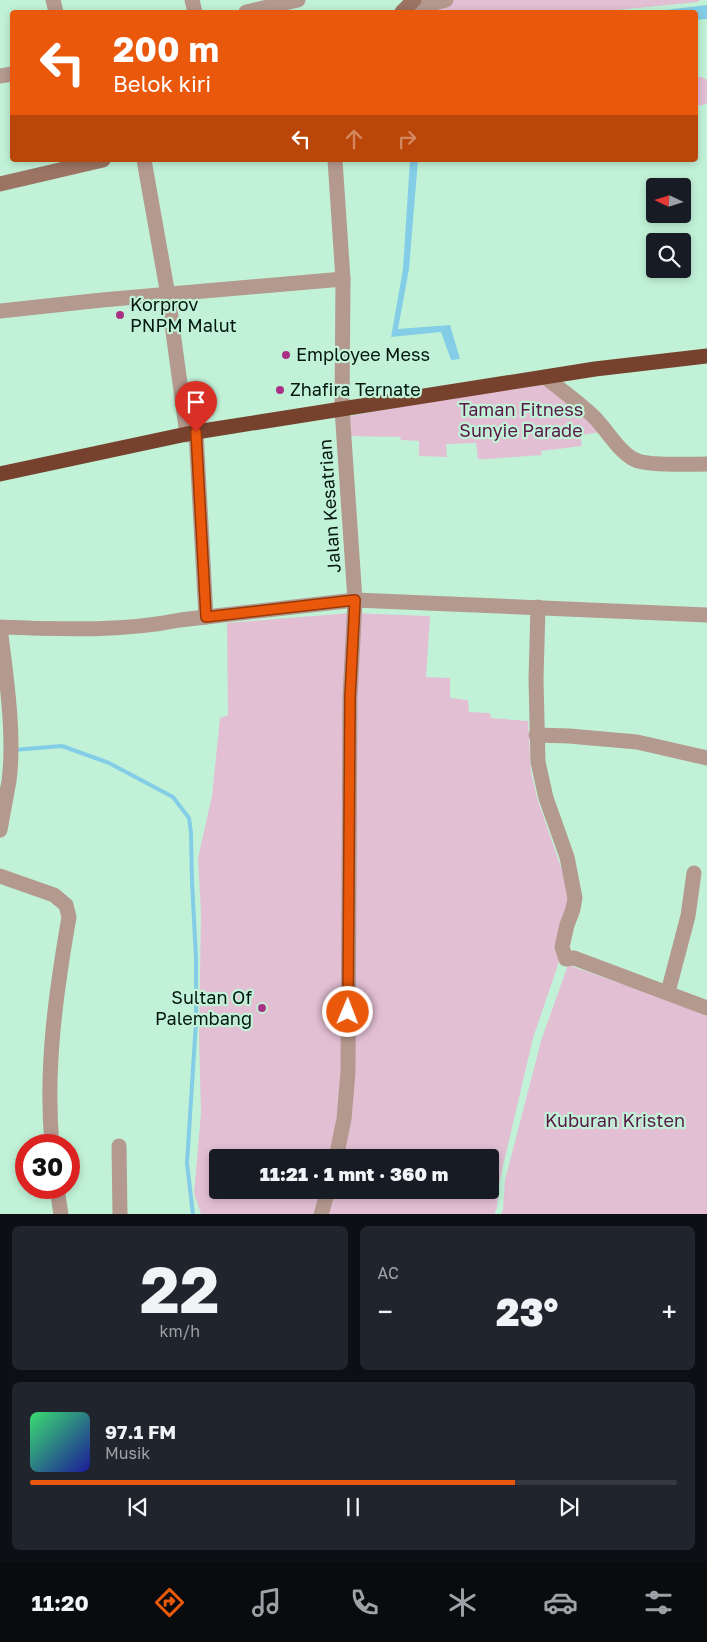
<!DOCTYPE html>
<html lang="id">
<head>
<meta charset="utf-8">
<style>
  :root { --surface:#171b24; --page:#20242c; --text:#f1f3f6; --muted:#9ea1a6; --line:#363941; --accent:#ea580c }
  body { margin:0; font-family:"Golos Text",sans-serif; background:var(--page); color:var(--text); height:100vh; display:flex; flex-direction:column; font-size:19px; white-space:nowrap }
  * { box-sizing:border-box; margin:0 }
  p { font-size:16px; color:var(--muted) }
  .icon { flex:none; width:28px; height:28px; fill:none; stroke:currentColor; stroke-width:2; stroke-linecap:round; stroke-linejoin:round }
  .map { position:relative; height:1214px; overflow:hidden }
  .details { display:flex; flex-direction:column; gap:12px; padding:12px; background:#0d0f14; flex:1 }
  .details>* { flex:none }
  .hud { position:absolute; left:10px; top:10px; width:688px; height:152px; border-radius:5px; box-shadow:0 2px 8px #0003; background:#ea580c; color:#fff; overflow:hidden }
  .needle { width:32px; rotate:274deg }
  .buttons { position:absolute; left:646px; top:178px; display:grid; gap:10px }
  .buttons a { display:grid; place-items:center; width:45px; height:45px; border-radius:5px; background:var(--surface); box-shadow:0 2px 8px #0003; font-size:25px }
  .speed { position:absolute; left:15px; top:1134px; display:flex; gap:10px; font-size:25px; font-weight:700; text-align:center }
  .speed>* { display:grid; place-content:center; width:65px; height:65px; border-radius:50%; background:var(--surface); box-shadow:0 2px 8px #0003; line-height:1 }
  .speed .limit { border:8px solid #d22; background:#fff; color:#111 }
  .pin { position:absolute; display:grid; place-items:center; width:42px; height:42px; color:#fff; margin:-51px -21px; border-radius:50% 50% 50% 0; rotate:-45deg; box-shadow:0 0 5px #0007 }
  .pin .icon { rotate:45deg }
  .me { position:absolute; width:55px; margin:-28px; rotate:1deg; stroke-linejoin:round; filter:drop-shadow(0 0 4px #0008) }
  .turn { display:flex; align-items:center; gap:18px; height:105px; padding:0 20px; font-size:22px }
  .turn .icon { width:65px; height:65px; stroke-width:2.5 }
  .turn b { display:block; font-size:35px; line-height:42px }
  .lanes { display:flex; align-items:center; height:48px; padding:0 20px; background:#0003; justify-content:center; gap:25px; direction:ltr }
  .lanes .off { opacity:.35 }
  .big { font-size:38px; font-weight:800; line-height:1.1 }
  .details .tile { flex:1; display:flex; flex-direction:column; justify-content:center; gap:8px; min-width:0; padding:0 18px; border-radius:8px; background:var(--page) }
  .details .dial { align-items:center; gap:0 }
  .dial b { font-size:65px; line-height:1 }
  .song { display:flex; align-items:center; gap:15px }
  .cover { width:60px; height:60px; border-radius:8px; background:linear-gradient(135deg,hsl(140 70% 55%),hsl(240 70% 35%)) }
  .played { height:5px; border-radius:2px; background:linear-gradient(90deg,var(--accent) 75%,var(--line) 75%) }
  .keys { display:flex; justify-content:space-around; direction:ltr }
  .heat { display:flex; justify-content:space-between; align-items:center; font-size:28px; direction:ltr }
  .details .tiles { flex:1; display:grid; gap:12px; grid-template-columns:1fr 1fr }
  .tile:last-child { grid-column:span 2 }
  .trip { position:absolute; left:209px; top:1149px; width:290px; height:50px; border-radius:5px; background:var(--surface); box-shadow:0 2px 8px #0003; font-weight:800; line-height:50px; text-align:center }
  .menu { display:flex; height:80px; justify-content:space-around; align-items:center; background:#090b0e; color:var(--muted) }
  .menu .icon { width:35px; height:35px }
  .menu .on { color:var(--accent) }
  .menu b { font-size:22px; color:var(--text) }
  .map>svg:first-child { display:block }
  .green { fill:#e3bfd4; fill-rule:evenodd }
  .water { fill:#84cde6 }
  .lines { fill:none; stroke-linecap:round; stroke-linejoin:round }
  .stream { stroke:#84cde6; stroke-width:4 }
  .street { stroke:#b4998e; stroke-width:15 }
  .secondary { stroke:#9b7464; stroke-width:15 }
  .highway { stroke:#77422d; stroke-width:15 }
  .route-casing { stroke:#983908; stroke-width:12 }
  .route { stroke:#ea580c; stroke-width:9 }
  .poi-dot { fill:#a93085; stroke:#c1f2d8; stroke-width:2 }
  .labels { text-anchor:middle; stroke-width:4.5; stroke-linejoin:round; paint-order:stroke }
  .poi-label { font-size:18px; fill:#05170e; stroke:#c1f2d8; text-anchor:start }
  .park-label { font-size:18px; fill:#5a1846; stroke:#c1f2d8 }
  .street-label { font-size:18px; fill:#05170e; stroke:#c1f2d8 }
</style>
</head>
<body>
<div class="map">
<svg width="707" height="1215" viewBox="0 0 707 1215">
  <rect width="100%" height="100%" fill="#c1f2d8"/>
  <g class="green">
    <path d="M 428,0 L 700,0 L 698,2 L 596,12 L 418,12 Z"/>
    <path d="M 695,77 L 702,77 L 707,80 L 707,103 L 703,105 L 695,106 Z"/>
    <path d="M 539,381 L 603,432 L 580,435 L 582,446 L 541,451 L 542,455 L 487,459 L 478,459 L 476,443 L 446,444 L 447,457 L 419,456 L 419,441 L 401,440 L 400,437 L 346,436 L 345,417 Z"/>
    <path d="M 350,613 L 430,616 L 426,677 L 450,678 L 450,698 L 468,700 L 469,712 L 490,713 L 491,718 L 528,721 L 531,772 L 538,801 L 564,876 L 570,905 L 554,947 L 561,956 L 533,1038 L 500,1179 L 497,1208 L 494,1215 L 201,1214 L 194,1193 L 201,1113 L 199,1037 L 201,913 L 198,858 L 212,796 L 220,718 L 228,715 L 227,623 ZM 218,1158 L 490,1158 L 490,1190 L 218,1190 Z"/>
    <path d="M 568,965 L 662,998 L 707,1016 L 707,1214 L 501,1215 L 503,1209 L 505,1180 L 541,1041 Z"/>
  </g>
  <g class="water">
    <path d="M 707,5 L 707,19 L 695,20 L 695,12 L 648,12 Z"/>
    <path d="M 410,160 L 418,160 L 409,269 L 398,329 L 450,325 L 460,359 L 451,360 L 441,332 L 391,337 L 403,269 Z"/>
  </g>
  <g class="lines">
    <path class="stream" d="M 13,750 L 62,746 L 109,763 L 173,797 L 189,818 L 191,833 L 192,882 L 196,958 L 196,1022 L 187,1163 L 193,1215"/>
    <g class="street">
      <path d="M 53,0 L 56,12"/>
      <path d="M 192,0 L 195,12"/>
      <path d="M 403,11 L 446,0"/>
      <path d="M 246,12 L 298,0"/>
      <path d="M 0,76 L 12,74"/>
      <path d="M 144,160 L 168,295 L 187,435"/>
      <path d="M 335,160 L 343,279 L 342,409 L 355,600 L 350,697 L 348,1072 L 344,1119 L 336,1158"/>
      <path d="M 0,311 L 102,300 L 343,279"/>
      <path d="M 545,377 C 561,390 578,402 593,416 C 606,428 621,456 638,461 C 653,466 690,464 707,464"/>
      <path d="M 196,432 L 206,617"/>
      <path d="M 538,607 L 536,679 L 538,762 L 546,798 L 567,857 L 575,898 L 573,909 L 567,925 L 562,947 L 566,959 L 574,958 L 707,1008"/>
      <path d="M 0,627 C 60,629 121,632 180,620 L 355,600 L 707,615"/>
      <path d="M 0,628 C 6,674 15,735 9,781 C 6,797 3,813 0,830"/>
      <path d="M 536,735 L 569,736 L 637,742 L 707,758"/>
      <path d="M 0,876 L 54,895 L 66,905 L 69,917 C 56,992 45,1069 52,1145"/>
      <path d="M 668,992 L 688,916 L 694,873"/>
      <path d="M 119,1146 L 120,1215"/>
      <path d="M 57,1188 L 61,1215"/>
      <path d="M 321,1215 L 328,1190"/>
    </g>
    <g class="secondary">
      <path d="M 402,12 L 414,0"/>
      <path d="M 0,184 L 103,160"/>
    </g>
    <path class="highway" d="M 0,474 L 196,432 L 595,369 L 707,356"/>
  </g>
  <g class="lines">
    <g class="route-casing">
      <path id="route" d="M 196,432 L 206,617 L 355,600 L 350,697 L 348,1012"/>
    </g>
    <use href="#route" class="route"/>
  </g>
  <g class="poi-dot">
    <circle cx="120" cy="315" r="5"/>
    <circle cx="286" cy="355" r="5"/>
    <circle cx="280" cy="390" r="5"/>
    <circle cx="262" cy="1008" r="5"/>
  </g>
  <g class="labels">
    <g class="poi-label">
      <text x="130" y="311">Korprov<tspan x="130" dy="21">PNPM Malut</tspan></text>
      <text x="296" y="361">Employee Mess</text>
      <text x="290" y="396">Zhafira Ternate</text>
      <text x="252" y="1004" text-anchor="end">Sultan Of<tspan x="252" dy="21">Palembang</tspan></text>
    </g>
    <g class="park-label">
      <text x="521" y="416">Taman Fitness<tspan x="521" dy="21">Sunyie Parade</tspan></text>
      <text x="615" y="1127">Kuburan Kristen</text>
    </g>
    <g class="street-label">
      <text transform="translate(330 506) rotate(-94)" y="6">Jalan Kesatrian</text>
    </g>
  </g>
</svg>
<div class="buttons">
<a><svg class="needle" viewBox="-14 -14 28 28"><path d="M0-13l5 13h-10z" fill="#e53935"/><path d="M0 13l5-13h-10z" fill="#9ea1a6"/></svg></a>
<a><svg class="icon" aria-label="search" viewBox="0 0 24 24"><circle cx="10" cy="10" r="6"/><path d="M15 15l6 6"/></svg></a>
</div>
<div class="speed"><div class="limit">30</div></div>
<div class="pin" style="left:196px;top:432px;background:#d93025"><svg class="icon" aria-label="arrive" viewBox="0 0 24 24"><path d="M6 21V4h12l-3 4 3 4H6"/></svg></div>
<svg class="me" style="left:348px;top:1012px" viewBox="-20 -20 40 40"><circle r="17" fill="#ea580c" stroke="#fff" stroke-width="3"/><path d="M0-11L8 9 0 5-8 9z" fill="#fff"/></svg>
<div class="trip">11:21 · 1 mnt · 360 m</div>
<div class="hud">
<div class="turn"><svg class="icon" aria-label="left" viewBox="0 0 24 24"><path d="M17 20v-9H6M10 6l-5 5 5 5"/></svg><div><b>200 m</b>Belok kiri</div></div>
<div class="lanes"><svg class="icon" aria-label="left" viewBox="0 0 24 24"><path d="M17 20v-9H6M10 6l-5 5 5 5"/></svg><svg class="icon off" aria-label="ahead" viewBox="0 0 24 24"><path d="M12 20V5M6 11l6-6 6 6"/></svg><svg class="icon off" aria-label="right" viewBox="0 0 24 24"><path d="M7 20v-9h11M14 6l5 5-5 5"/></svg></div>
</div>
</div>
<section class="details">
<div class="tiles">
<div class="tile dial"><b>22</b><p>km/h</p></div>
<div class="tile"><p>AC</p>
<div class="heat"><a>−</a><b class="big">23°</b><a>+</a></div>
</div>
<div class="tile">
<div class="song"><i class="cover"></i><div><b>97.1 FM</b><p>Musik</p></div></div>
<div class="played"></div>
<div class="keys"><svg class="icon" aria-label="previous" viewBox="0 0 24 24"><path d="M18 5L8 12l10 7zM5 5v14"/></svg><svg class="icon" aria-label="pause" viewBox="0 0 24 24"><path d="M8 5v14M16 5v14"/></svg><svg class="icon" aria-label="next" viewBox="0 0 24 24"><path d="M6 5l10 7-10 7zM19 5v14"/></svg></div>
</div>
</div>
</section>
<nav class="menu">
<b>11:20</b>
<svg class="icon on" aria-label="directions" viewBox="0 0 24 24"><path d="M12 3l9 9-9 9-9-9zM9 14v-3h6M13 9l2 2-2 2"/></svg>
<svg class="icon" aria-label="music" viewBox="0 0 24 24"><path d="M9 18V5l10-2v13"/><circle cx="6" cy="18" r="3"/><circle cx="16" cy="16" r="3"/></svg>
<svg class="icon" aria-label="phone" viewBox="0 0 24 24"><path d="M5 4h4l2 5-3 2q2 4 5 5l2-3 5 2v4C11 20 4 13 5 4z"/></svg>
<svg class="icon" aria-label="climate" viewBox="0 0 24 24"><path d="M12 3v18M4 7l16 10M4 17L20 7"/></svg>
<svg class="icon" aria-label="car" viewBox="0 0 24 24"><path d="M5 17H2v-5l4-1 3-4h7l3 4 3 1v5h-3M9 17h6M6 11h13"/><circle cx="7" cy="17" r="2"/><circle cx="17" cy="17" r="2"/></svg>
<svg class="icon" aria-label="filters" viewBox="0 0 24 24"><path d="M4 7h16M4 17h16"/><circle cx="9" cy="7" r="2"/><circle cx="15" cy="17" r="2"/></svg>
</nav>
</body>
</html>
